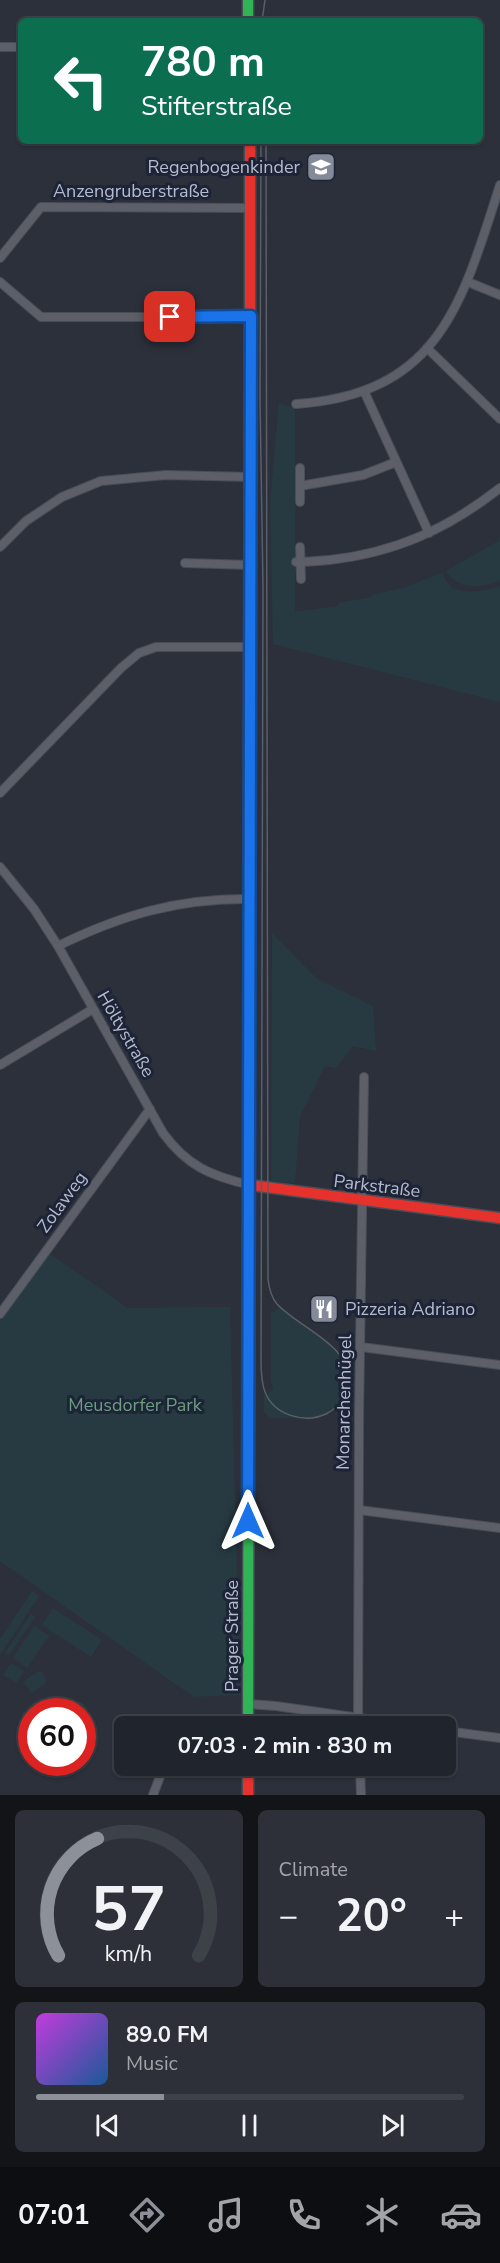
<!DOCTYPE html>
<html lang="en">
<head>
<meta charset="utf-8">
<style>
  :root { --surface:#20242c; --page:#2d3038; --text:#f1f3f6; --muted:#a2a4a9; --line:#3d4148; --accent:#8c9099 }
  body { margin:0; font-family:"Nunito Sans",sans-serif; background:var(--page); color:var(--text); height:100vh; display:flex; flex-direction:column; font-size:22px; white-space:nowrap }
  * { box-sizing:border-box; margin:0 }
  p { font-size:20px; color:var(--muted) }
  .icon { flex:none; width:33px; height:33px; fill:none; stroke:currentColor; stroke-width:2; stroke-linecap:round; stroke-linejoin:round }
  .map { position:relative; height:1795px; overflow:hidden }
  .sheet { display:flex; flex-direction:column; gap:15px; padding:15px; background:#121418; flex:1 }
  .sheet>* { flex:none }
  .guide { position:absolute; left:18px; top:18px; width:465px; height:126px; border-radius:9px; box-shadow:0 2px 4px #0004,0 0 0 2px var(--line); background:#0b6e4f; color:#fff; overflow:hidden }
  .speed { position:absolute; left:18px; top:1698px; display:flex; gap:12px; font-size:30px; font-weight:700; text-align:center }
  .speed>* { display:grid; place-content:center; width:78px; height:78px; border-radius:50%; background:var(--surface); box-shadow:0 2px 4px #0004,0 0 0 2px var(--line); line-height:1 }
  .speed .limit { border:9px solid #d22; background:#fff; color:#111 }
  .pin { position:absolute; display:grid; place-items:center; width:51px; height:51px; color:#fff; margin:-26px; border-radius:12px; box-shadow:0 3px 9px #0006 }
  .me { position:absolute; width:66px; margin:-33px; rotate:0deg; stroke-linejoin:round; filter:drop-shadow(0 0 4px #0008) }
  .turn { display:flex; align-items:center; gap:21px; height:126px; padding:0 24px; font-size:27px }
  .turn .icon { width:78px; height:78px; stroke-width:2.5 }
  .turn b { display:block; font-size:42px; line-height:51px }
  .big { font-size:45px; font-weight:700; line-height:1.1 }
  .sheet .widget { flex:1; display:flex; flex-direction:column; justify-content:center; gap:9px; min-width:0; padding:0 21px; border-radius:9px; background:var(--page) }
  .sheet .dial { align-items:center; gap:0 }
  .dial svg { height:156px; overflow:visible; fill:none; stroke:var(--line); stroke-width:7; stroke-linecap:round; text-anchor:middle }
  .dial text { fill:var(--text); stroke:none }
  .song { display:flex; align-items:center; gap:18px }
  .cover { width:72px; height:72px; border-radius:9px; background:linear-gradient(135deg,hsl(290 70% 55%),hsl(210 70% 35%)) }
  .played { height:6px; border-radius:3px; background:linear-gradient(90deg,var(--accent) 30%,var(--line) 30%) }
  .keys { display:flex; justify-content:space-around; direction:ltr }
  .heat { display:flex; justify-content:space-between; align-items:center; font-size:33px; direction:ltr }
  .sheet .tiles { flex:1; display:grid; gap:15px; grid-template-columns:1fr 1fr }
  .widget:last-child { grid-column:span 2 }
  .trip { position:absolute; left:114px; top:1716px; width:342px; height:60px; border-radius:9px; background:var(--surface); box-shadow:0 2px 4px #0004,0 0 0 2px var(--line); font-weight:700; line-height:60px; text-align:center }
  .dock { display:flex; height:96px; justify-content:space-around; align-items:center; background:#0d0e12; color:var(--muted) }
  .dock .icon { width:42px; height:42px }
  .dock .current { color:var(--accent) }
  .dock b { font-size:27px; color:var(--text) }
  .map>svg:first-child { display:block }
  .green { fill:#273a42 }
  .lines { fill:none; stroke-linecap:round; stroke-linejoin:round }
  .street-casing { stroke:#494d58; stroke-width:10 }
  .fast-casing { stroke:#494d58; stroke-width:13 }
  .slow-casing { stroke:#494d58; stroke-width:13 }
  .jam-casing { stroke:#494d58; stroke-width:13 }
  .street { stroke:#5c5f68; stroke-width:8 }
  .fast { stroke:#30b455; stroke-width:10 }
  .slow { stroke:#ff9f0a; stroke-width:10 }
  .jam { stroke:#e5322d; stroke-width:10 }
  .tram { stroke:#5a5e66; stroke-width:1.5 }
  .route-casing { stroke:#114b97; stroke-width:15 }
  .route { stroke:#1a73e8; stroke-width:10 }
  .labels { text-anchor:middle; stroke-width:6; stroke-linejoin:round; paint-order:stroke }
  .poi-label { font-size:18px; fill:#b5bbcc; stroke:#1d2437; text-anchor:end }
  .street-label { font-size:18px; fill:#b5bbcc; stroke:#1d2437 }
  .park-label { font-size:18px; fill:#6b9e7e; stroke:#1d2437 }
</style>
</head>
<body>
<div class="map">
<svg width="500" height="1795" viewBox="0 0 500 1795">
  <rect width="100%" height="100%" fill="#2b303b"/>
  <g class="green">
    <path d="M 279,403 L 295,408 L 295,612 L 338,606 L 338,603 L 372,597 L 372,595 L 403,588 L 442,573 C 444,576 447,583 450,586 C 461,595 488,591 500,586 L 500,702 L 273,644 L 270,503 Z"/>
    <path d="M 500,540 L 500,581 C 482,588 457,590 446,571 Z"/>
    <path d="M 272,933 L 317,979 L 373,1006 L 376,1051 L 353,1046 L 336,1068 L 325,1066 L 300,1116 L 295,1183 L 271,1181 Z"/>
    <path d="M 46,1251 L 128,1308 L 230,1307 L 240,1695 L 194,1697 L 0,1561 L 0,1314 Z"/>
    <path d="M 280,1307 C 296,1320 331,1341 342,1356 C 349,1365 350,1376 348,1387 C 340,1424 297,1418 269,1418 L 264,1412 L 264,1396 L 273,1390 L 271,1381 L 271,1312 L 274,1312 Z"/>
    <path d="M 32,1591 L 39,1596 L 0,1655 L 0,1639 Z"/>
    <path d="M 53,1608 L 102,1640 L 91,1657 L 42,1625 Z"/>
    <path d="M 31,1614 L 35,1617 L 9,1655 L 5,1653 Z"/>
    <path d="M 34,1626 L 49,1636 L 27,1668 L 13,1658 Z"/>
    <path d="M 11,1663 L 24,1671 L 16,1683 L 3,1675 Z"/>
    <path d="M 39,1671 L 42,1672 L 47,1682 L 34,1692 L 31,1692 L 24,1683 L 25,1680 Z"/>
    <path d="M 80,1702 L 84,1704 L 87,1712 L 83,1718 L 82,1712 L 69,1711 L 70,1704 Z"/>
  </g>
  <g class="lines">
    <g class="street-casing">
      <g id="street">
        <path d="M 0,47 L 21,47"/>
        <path d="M 0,258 L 41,207 L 251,208"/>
        <path d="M 0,282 L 41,317 L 251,317"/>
        <path d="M 468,282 L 500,295"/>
        <path d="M 427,348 L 500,419"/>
        <path d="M 364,391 L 429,533"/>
        <path d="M 296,404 C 440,394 462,303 500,185"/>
        <path d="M 300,468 L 300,502"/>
        <path d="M 300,486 L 363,475 L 396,462"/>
        <path d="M 0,547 L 26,521 L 62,497 L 101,481 L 166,475 L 251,477"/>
        <path d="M 300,547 L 301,579"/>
        <path d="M 296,562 C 307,562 318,561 329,560 C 394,553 448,529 500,488"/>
        <path d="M 185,563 L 250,565"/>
        <path d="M 0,793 L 121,668 L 139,653 L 156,647 L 250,647"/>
        <path d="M 0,867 L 34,909 L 58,946 L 163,1133 C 187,1166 211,1176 250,1185"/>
        <path d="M 58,946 C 121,915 179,898 250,899"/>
        <path d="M 0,1065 L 93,1009"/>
        <path d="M 0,1314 L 150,1109"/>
        <path d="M 361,1347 L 500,1365"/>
        <path d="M 359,1510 L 500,1528"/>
        <path d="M 249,1704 L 276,1706 L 416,1726"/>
        <path d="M 358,1726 L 359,1416 L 364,1077"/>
        <path d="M 446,1731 L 500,1738"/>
        <path d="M 360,1766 L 361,1795"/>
        <path d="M 153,1795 L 164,1766"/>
      </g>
    </g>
    <g class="fast-casing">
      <g id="fast">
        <path d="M 248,0 L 248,21"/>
        <path d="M 249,856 L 250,339"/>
        <path d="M 248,1726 L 249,1212"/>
      </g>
    </g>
    <g class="slow-casing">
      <path id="slow" d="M 249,1212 L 249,856"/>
    </g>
    <g class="jam-casing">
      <g id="jam">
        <path d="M 250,339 L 250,141"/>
        <path d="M 250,1185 L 500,1218"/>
        <path d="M 248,1766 L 248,1795"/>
      </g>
    </g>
    <use href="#street" class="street"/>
    <use href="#fast" class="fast"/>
    <use href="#slow" class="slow"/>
    <use href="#jam" class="jam"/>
    <g class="tram">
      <path d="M 262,21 L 265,0"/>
      <path d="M 261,141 L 260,400 L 263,586 L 261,1360 C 261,1370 261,1382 265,1392 C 274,1415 304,1424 326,1414 C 337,1408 346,1398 348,1386 C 355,1346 300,1329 277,1304 C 271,1297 269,1288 268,1279 L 266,141"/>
    </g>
  </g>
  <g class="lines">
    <g class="route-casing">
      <path id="route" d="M 170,317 L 251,316 L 248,1521"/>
    </g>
    <use href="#route" class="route"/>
  </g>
  <defs>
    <g id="school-square" transform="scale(1.5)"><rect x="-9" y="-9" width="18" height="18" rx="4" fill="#858a99" stroke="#1d2437"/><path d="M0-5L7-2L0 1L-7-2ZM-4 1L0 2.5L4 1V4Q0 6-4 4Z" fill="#fff"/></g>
    <g id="restaurant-square" transform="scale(1.5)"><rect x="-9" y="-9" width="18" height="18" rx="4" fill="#858a99" stroke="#1d2437"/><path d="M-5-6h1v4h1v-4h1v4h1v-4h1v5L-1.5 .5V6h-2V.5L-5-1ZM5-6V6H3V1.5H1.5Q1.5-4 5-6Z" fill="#fff"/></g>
  </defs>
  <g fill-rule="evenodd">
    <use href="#school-square" x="321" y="167"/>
    <use href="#restaurant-square" x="324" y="1309"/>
  </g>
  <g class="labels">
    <g class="poi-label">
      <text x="300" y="173">Regenbogenkinder</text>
      <text x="345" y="1315" text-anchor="start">Pizzeria Adriano</text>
    </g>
    <g class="street-label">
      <text x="131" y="197">Anzengruberstraße</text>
      <text transform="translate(126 1034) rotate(60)" y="6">Höltystraße</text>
      <text transform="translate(377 1186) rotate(7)" y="6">Parkstraße</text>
      <text transform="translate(62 1202) rotate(-54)" y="6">Zolaweg</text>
      <text transform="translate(344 1402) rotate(-89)" y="6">Monarchenhügel</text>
      <text transform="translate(232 1636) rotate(-90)" y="6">Prager Straße</text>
    </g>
    <g class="park-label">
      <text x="135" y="1411">Meusdorfer Park</text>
    </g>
  </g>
</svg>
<div class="speed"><div class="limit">60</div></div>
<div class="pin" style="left:170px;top:317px;background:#d93025"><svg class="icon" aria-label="arrive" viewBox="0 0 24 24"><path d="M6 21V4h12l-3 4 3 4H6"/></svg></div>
<svg class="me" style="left:248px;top:1521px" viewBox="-20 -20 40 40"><path d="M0-17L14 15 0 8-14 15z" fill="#1a73e8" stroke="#fff" stroke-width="4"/></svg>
<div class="trip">07:03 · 2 min · 830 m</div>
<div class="guide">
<div class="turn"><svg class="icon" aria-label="left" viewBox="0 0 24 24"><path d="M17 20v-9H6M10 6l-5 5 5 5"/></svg><div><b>780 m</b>Stifterstraße</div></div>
</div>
</div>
<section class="sheet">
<div class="tiles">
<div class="widget dial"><svg viewBox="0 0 100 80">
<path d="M14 69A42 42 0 1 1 86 69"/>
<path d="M14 69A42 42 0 0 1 34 9" stroke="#8c9099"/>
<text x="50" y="56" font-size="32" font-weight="700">57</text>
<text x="50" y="72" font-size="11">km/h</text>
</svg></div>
<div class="widget"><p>Climate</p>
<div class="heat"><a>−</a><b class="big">20°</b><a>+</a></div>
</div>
<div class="widget">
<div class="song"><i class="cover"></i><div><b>89.0 FM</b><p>Music</p></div></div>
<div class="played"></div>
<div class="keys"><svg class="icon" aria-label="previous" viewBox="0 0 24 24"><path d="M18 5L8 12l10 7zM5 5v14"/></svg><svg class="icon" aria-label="pause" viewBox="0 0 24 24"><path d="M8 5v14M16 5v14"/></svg><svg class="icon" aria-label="next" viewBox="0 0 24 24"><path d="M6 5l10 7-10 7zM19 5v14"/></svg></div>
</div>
</div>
</section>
<nav class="dock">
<b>07:01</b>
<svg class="icon current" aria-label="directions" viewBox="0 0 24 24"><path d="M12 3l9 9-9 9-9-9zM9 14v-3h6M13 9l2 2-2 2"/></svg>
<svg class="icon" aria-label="music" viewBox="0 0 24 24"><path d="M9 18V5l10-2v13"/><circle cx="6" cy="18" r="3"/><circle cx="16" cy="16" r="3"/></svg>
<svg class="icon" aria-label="phone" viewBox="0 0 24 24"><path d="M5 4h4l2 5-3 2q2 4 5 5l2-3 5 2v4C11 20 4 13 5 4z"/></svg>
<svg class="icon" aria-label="climate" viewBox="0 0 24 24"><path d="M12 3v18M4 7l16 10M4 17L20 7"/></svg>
<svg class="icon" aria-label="car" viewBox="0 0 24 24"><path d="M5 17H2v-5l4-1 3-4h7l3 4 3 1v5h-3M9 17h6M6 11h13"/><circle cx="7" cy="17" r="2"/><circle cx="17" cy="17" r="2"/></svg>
</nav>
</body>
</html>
